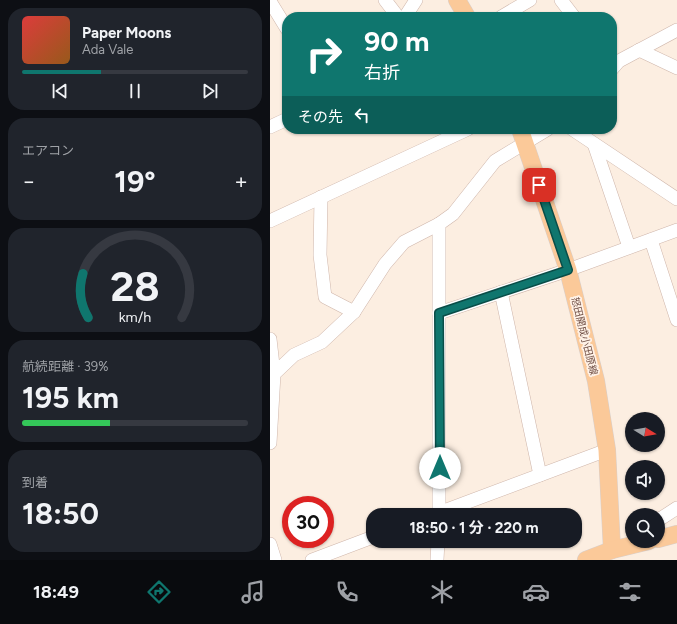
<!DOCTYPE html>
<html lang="ja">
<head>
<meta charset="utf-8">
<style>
  :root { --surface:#171b24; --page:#20242c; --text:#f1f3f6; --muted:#9ea1a6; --line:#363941; --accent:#0f766e }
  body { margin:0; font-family:Figtree,"Noto Sans JP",sans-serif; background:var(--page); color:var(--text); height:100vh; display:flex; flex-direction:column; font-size:15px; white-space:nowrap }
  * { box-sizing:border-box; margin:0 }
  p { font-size:13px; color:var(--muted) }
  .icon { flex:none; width:22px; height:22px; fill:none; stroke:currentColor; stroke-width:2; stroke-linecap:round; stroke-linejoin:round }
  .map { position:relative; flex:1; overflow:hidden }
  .panel { display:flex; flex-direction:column; gap:8px; padding:8px; background:#0d0f14; width:270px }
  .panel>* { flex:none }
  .banner { position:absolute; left:12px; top:12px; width:335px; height:122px; border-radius:16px; box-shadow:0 1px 3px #0004; background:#0f766e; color:#fff; overflow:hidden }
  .needle { width:26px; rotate:101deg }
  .fabs { position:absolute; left:355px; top:412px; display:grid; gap:8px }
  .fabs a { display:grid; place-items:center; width:40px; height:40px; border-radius:50%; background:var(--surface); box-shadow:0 1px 3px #0004; font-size:20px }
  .speed { position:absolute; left:12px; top:496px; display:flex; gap:8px; font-size:20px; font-weight:700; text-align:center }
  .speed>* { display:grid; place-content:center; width:52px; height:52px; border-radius:50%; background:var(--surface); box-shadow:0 1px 3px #0004; line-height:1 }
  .speed .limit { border:6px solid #d22; background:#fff; color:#111 }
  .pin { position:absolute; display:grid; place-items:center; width:34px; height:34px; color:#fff; margin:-17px; border-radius:8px; box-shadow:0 2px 6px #0006 }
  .me { position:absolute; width:44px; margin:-22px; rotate:0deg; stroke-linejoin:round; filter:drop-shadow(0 0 3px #0008) }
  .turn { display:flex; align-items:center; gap:14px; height:84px; padding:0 16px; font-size:18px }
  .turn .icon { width:52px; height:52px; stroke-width:2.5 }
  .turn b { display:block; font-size:28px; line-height:34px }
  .then { display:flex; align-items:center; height:38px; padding:0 16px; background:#0003; gap:8px; font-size:15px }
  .big { font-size:30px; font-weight:700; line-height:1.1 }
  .panel .tile { flex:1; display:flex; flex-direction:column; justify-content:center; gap:6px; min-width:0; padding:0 14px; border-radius:16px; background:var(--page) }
  .panel .dial { align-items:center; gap:0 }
  .dial svg { height:104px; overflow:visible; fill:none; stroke:var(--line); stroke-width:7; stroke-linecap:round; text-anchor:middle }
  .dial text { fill:var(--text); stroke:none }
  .song { display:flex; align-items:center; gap:12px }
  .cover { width:48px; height:48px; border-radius:6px; background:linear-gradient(135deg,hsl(0 70% 55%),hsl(30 70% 35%)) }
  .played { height:4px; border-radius:2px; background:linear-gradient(90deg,var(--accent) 35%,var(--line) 35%) }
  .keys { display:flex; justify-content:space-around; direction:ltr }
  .heat { display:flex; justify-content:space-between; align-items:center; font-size:22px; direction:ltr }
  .charge { height:6px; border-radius:3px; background:linear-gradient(90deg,#34c759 39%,var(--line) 0) }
  .trip { position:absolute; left:96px; top:508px; width:216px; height:40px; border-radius:16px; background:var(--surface); box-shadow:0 1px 3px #0004; font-weight:700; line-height:40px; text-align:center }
  .tab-bar { display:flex; height:64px; justify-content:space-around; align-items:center; background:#090b0e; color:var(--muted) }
  .tab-bar .icon { width:28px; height:28px }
  .tab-bar .on { color:var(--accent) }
  .tab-bar b { font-size:18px; color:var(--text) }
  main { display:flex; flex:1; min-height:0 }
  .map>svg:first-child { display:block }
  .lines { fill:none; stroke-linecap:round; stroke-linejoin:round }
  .minor-casing { stroke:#cfb6ab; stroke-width:14 }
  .major-casing { stroke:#d8cfcc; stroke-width:18 }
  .minor { stroke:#fff; stroke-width:13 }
  .major { stroke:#fbc999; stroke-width:17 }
  .route-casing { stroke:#0a4d48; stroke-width:10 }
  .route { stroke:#0f766e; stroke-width:7 }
  .labels { text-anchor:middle; stroke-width:3.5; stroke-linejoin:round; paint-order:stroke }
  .street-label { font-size:10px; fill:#735248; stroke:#fff2e7 }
</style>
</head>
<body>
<main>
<section class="panel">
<div class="tile">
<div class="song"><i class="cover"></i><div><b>Paper Moons</b><p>Ada Vale</p></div></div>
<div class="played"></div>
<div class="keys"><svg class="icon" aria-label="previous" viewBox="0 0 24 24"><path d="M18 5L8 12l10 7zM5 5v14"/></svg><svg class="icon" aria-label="pause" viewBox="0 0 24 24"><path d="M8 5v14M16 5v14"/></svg><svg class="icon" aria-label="next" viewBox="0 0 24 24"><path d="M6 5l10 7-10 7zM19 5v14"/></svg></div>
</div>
<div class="tile"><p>エアコン</p>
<div class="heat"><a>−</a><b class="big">19°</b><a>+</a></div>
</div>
<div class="tile dial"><svg viewBox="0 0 100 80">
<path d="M14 69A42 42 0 1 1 86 69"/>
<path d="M14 69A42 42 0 0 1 10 35" stroke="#0f766e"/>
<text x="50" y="56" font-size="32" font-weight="700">28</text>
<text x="50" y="72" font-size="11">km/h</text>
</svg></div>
<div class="tile"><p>航続距離 · 39%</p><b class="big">195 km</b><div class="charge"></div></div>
<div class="tile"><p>到着</p><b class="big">18:50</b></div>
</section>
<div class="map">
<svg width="407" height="560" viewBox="0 0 407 560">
  <rect width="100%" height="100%" fill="#fceee1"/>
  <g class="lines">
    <g class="minor-casing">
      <g id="minor">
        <path d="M 115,0 L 128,17"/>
        <path d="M 291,0 L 304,17"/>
        <path d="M 1,3 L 17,29"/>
        <path d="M 135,17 L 146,0"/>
        <path d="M 231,17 L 260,0"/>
        <path d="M 369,50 L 407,68"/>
        <path d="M 342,69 L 349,61 L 407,30"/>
        <path d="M 0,127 L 17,119"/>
        <path d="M 302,129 L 407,199"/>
        <path d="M 324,144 L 359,247"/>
        <path d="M 51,197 L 50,255 L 55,297 L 84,312"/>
        <path d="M 0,221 L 198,129"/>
        <path d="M 381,240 L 407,320"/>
        <path d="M 231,292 L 270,475"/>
        <path d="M 169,313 L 298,270 L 407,230"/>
        <path d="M 0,339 L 4,374 L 0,378"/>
        <path d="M 0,443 L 4,374 L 24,355 L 52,342 L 84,312 L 115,264 L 134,242 L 169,224"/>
        <path d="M 163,515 L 337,450"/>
        <path d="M 169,515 L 169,224 L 183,214 L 225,161 L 278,129"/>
        <path d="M 390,519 L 407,508"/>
        <path d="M 0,544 L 5,560"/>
        <path d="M 42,560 L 103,537"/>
        <path d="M 167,560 L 168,541"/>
      </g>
    </g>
    <g class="major-casing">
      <g id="major">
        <path d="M 187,0 L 197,17"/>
        <path d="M 250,129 L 298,270 L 326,381 L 337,450 L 342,550"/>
        <path d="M 388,539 L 407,534"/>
        <path d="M 316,560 L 342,550 L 379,541"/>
      </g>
    </g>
    <use href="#minor" class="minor"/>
    <use href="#major" class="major"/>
  </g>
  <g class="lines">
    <g class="route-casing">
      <path id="route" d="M 170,468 L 169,313 L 298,270 L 269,185"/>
    </g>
    <use href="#route" class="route"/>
  </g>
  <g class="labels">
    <g class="street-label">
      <text transform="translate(315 336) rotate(76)" y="4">怒田開成小田原線</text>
    </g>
  </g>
</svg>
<div class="fabs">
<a><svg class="needle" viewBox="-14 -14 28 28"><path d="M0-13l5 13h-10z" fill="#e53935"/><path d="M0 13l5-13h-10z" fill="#9ea1a6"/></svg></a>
<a><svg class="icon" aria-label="sound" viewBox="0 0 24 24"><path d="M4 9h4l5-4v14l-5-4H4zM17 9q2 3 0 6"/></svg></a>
<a><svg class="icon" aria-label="search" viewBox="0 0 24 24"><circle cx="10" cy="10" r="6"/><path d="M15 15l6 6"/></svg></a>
</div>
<div class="speed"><div class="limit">30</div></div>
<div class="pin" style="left:269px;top:185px;background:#d93025"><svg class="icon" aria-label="arrive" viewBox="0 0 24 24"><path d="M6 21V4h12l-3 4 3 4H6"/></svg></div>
<svg class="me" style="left:170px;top:468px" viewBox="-20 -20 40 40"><circle r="19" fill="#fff"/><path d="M0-13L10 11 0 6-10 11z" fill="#0f766e"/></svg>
<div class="trip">18:50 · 1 分 · 220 m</div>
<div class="banner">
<div class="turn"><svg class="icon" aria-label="right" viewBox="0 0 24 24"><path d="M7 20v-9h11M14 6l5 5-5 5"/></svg><div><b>90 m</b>右折</div></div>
<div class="then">その先<svg class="icon" aria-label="left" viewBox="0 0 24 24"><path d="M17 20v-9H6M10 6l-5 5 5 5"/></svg></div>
</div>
</div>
</main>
<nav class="tab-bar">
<b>18:49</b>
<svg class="icon on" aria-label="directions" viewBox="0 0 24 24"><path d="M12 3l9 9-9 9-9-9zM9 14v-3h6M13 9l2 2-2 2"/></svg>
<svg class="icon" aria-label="music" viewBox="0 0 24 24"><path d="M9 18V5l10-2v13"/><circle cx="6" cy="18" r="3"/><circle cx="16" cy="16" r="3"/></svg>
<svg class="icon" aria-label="phone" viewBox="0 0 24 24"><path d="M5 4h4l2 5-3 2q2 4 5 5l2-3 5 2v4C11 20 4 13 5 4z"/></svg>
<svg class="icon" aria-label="climate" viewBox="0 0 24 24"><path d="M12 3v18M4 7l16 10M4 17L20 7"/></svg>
<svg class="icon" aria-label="car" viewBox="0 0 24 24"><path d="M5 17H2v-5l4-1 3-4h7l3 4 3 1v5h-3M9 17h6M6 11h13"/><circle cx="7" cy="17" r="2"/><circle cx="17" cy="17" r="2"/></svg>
<svg class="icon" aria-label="filters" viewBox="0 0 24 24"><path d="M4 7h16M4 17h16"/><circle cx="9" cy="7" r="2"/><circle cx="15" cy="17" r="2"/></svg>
</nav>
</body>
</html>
